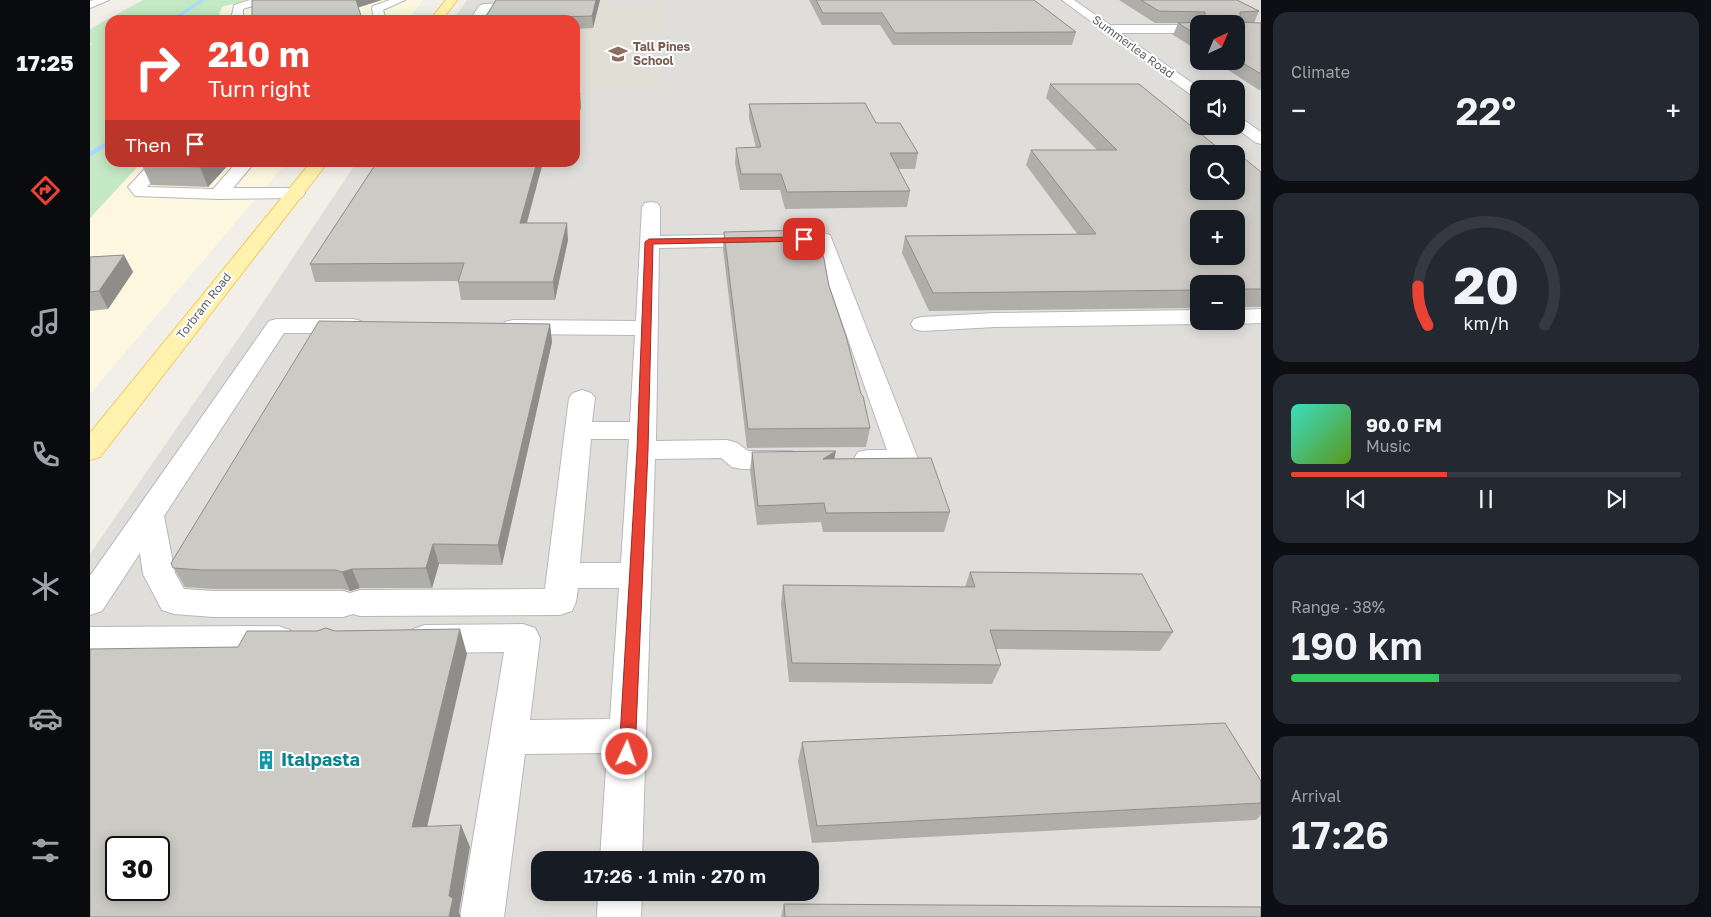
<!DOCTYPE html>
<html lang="en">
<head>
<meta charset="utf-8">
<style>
  :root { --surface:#171b24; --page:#242831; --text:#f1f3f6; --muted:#9ea1a6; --line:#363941; --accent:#ea4335 }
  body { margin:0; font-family:"Golos Text",sans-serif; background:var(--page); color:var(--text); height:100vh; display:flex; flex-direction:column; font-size:19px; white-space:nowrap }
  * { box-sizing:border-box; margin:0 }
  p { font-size:16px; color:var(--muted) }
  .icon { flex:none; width:28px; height:28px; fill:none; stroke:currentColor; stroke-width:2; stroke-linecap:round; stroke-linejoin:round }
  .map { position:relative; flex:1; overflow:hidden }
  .panel { display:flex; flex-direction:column; gap:12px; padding:12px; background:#0d0f14; width:450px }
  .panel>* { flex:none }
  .banner { position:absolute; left:15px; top:15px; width:475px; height:152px; border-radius:15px; box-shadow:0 2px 12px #0003; background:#ea4335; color:#fff; overflow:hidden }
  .needle { width:32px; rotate:44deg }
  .buttons { position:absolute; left:1100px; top:15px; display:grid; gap:10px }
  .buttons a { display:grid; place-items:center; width:55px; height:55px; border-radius:10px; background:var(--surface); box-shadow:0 2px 12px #0003; font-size:25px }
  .speed { position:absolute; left:15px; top:836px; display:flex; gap:10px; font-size:25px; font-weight:700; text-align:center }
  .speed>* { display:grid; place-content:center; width:65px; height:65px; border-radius:50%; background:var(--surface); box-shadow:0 2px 12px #0003; line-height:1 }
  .speed .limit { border:2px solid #111; border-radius:8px; background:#fff; color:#111 }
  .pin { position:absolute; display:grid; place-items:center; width:42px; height:42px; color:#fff; margin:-21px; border-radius:10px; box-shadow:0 2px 8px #0006 }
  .me { position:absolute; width:55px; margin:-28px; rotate:3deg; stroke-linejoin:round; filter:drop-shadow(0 0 4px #0008) }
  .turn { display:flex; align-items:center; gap:18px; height:105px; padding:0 20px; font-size:22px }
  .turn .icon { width:65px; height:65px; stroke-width:2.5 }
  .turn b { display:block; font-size:35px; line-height:42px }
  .then { display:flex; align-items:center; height:48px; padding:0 20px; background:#0003; gap:10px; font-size:19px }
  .big { font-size:38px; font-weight:600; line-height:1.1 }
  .panel .tile { flex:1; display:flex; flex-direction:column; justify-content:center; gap:8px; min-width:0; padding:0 18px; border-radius:15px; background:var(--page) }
  .panel .dial { align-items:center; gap:0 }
  .dial svg { height:130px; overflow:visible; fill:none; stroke:var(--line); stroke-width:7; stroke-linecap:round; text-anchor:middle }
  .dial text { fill:var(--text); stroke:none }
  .song { display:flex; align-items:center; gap:15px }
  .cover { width:60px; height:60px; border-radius:8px; background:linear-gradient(135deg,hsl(170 70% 55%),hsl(90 70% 35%)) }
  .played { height:5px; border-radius:2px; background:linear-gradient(90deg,var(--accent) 40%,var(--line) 40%) }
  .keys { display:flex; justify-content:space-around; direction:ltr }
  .heat { display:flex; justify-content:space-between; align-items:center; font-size:28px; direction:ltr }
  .charge { height:8px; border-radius:4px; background:linear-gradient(90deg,#34c759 38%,var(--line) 0) }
  .trip { position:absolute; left:441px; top:851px; width:288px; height:50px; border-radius:15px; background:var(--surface); box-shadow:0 2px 12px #0003; font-weight:600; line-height:50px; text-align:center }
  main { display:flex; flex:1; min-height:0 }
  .tab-bar { display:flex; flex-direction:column; width:90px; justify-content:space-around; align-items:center; background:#090b0e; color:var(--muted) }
  .tab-bar .icon { width:35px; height:35px }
  .tab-bar .active { color:var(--accent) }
  .tab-bar b { font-size:22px; color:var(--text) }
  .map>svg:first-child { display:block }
  .commercial { fill:#fef7e0 }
  .industrial { fill:#e0deda; fill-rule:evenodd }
  .education { fill:#e1ded6 }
  .green { fill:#c5e8c5 }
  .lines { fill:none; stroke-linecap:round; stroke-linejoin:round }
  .stream-far1 { stroke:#aadaff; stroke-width:3 }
  .stream { stroke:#aadaff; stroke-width:4.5 }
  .minor-casing { stroke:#b5b8bc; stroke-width:2 }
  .major-casing { stroke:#f2c960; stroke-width:2 }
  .minor { fill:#fff; fill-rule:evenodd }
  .major { fill:#fff2af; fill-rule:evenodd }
  .wall { fill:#afaea9 }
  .shaded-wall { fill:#8f8d8a }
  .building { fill:#cccac5; stroke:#8f8d8a; fill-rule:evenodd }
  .route { fill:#ea4335; stroke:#982c22 }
  .labels { text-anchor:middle; stroke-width:4; stroke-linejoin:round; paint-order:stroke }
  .far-education-label { font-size:12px; font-weight:bold; fill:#785e54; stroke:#fff; text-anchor:start }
  .far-street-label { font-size:12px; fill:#5f6368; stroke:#fff }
  .near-culture-label { font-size:18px; font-weight:bold; fill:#0d838f; stroke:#fff; text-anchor:start }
</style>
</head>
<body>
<main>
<nav class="tab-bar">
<b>17:25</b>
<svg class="icon active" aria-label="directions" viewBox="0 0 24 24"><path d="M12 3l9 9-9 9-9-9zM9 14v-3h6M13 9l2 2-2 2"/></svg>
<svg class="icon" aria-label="music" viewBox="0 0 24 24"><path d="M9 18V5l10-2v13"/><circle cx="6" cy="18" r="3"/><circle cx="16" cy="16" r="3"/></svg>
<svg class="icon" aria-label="phone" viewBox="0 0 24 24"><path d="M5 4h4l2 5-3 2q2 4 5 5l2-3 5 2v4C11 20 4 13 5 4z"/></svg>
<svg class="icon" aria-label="climate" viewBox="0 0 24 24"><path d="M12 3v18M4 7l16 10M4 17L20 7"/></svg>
<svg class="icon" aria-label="car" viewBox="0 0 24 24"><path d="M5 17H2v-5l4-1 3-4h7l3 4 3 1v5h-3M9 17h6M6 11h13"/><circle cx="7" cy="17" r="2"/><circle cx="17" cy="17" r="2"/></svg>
<svg class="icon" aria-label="filters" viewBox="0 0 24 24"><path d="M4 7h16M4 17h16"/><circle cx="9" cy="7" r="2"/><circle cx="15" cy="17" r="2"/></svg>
</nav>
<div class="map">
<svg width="1171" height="917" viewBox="0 0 1171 917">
  <rect width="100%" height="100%" fill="#f1efe8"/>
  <g class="commercial">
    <path d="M 156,0 L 333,0 L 317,20 L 127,20 L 132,7 Z"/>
    <path d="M 51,163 L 196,163 L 0,394 L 0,218 Z"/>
  </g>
  <path class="industrial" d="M 377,0 L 1171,0 L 1171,917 L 0,917 L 0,554 L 166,313 L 266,163 L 485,162 L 485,20 L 363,20 ZM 1109,24 L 1146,24 L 1146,61 L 1109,61 ZM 1109,89 L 1146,89 L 1146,126 L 1109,126 ZM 1109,154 L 1146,154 L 1146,191 L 1109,191 ZM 1109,219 L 1146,219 L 1146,256 L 1109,256 ZM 1109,284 L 1146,284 L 1146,321 L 1109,321 ZM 26,848 L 69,848 L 69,890 L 26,890 ZM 450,860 L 720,860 L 720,892 L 450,892 Z"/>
  <path class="education" d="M 383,3 L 573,3 L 569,92 L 485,93 L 485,20 L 373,20 Z"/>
  <path class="green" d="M 53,0 L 156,0 L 132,7 L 127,20 L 20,20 L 20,162 L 51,163 L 0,218 L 0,45 L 2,43 L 0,43 L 0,29 Z"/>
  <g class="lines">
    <path class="stream-far1" d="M 82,20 L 113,0"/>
    <path class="stream" d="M 0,154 L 20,142"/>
    <g class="minor-casing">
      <g id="minor">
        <path d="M 4,0 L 19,0 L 0,8 L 0,1 Z"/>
        <path d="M 160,0 L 176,0 L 175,2 L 153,9 L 153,20 L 141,20 L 144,5 Z"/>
        <path d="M 300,0 L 315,0 L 293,10 L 296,20 L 284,20 L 282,8 L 283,6 Z"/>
        <path d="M 972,0 L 984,0 L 1020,25 L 1109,25 L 1109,33 L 1030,33 L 1111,89 L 1109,89 L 1109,98 L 1104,97 Z"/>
        <path d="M 440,2 L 444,3 L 445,5 L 444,7 L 400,9 L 392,20 L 380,20 L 389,6 L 394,4 Z"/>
        <path d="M 1146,117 L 1151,118 L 1171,132 L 1171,144 L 1165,142 L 1143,126 L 1146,126 Z"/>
        <path d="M 61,162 L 79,162 L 57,187 L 123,189 L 147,162 L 165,162 L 143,188 L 206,188 L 212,189 L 215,193 L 212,197 L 206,198 L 128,199 L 45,196 L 38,187 Z"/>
        <path d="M 561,202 L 567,203 L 570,207 L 570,236 L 733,233 L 740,235 L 828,459 L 824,466 C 807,470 785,470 768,466 L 764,459 L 768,452 L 778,450 L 797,450 L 725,245 L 569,248 L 566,441 L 637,440 L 647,443 L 658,451 L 700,451 L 710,453 L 714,460 L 710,467 L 700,469 L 652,469 L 642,467 L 631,458 L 565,459 L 552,860 L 510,860 L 517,753 L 435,754 L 414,917 L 370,917 L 414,652 L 335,653 L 323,649 L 318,639 L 323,629 L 335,625 L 433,624 L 445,628 L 450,638 L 440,720 L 520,719 L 529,588 L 488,588 L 486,602 L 482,611 L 470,615 L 270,616 L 263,614 L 253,617 L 123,617 L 84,614 L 72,610 L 53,574 L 50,553 L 12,611 L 0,615 L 0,576 L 179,321 L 187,319 L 263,319 L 271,321 L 274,326 L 271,331 L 263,333 L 194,333 L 74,516 L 85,573 L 94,589 L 123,591 L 253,591 L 260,593 L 270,590 L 455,589 L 479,398 L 483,393 L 492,390 L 501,393 L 505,398 L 502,422 L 540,422 L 545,335 L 423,334 L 415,332 L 412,327 L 415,322 L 423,320 L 546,321 L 552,207 L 555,203 ZM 501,439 L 539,439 L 531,563 L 490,563 Z"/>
        <path d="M 1171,309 L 1171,323 L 1146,324 L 1138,321 L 1146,321 L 1146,310 Z"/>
        <path d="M 1109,310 L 1109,321 L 1117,322 L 1109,324 L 905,327 L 832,331 L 824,329 L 821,324 L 824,319 L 832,317 L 905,313 Z"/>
        <path d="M 188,626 L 200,630 L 205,640 L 200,650 L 188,654 L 0,655 L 0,627 Z"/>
        <path d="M 508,892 L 552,892 L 551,917 L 507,917 Z"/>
      </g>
    </g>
    <g class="major-casing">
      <g id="major">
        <path d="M 356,0 L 367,0 L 352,20 L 340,20 Z"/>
        <path d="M 221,162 L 238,162 L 10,457 L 0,460 L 0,433 Z"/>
      </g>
    </g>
    <use href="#minor" class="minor"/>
    <use href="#major" class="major"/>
  </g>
  <g class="wall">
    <path d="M 406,0 L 510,0 L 503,28 L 485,29 L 485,20 L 394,20 Z"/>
    <path d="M 719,0 L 944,0 L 986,32 L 982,45 L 803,45 L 790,25 L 732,25 Z"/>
    <path d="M 1029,0 L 1147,0 L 1169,11 L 1164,23 L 1171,23 L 1171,90 L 1169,90 L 1124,61 L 1146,61 L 1146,24 L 1109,24 L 1109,51 L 1083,35 L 1088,23 L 1065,23 Z"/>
    <path d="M 960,84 L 1132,151 L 1171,172 L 1171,307 L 1146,307 L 1146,284 L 1109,284 L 1109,308 L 839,311 L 812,253 L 815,236 L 988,235 L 936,165 L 941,150 L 1007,150 L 956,98 Z"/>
    <path d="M 659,104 L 786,123 L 828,153 L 825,169 L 808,169 L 820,191 L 817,207 L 695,209 L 690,190 L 650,190 L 645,163 L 646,148 L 666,148 L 659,118 Z"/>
    <path d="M 54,162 L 141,162 L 118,187 L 61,185 L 52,165 Z"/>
    <path d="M 287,162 L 453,162 L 437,223 L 478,240 L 465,300 L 371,300 L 368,281 L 225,282 L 220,264 Z"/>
    <path d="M 634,232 L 739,286 L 780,428 L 776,447 L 657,448 L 633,249 Z"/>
    <path d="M 34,255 L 43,272 L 18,309 L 0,311 L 0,257 Z"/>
    <path d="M 460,324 L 462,342 L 412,565 L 349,564 L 342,588 L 270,588 L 260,591 L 253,589 L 123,589 L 95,587 L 81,563 Z"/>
    <path d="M 662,452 L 744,459 L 860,512 L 854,532 L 733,532 L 731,522 L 667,525 L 660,471 Z"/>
    <path d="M 880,572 L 1083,632 L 1070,651 L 906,649 L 911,665 L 902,684 L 699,682 L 691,604 L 693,585 L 875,587 Z"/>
    <path d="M 712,742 L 1171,803 L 1171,815 L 1166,820 L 722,843 L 708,761 Z"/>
    <path d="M 694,904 L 1171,917 L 691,917 Z"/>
  </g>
  <g class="shaded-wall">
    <path d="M 265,0 L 292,0 L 267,8 Z"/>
    <path d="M 506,0 L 510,0 L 503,28 L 502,16 Z"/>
    <path d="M 490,93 L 491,107 L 486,129 L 485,113 Z"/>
    <path d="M 114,162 L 141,162 L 118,187 L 110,167 Z"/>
    <path d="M 447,162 L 453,162 L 432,240 L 430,223 Z"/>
    <path d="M 477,223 L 478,240 L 465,300 L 463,282 Z"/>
    <path d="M 34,255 L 43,272 L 18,309 L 9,291 Z"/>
    <path d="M 460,324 L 462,342 L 412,565 L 408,545 Z"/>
    <path d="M 746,451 L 742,470 L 733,459 Z"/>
    <path d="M 343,544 L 349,564 L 342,588 L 336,568 Z"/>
    <path d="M 262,569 L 270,588 L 260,591 L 252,572 Z"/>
    <path d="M 370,629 L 377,654 L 332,849 L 322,827 Z"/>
    <path d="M 371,825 L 380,847 L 369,912 L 371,917 L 359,917 L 359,896 Z"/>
  </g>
  <g class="building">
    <path d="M 162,0 L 266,0 L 272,19 L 264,20 L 162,20 Z"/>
    <path d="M 406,0 L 506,0 L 502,16 L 469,17 L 469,20 L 394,20 Z"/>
    <path d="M 726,0 L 944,0 L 986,32 L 805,33 L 792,13 L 733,13 Z"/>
    <path d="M 1051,0 L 1147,0 L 1169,11 L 1150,12 L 1150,22 L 1171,23 L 1171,74 L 1146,59 L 1146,24 L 1109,24 L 1109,36 L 1088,23 L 1115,22 L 1115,12 L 1069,11 Z"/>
    <path d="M 960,84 L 1049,84 L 1132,151 L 1145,151 L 1171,172 L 1171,289 L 1146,289 L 1146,284 L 1109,284 L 1109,290 L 843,293 L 815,236 L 1006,234 L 941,150 L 1027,150 ZM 1109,154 L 1146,154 L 1146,191 L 1109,191 ZM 1109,219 L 1146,219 L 1146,256 L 1109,256 Z"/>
    <path d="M 485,93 L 490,93 L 485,113 Z"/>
    <path d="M 775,103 L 786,123 L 810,123 L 828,153 L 800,153 L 820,191 L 697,192 L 691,174 L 651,174 L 646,148 L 671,147 L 659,104 Z"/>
    <path d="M 54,162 L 114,162 L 110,167 L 52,165 Z"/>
    <path d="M 287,162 L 447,162 L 430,223 L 477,223 L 463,282 L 368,282 L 374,263 L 220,264 Z"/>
    <path d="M 718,230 L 727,235 L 734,259 L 739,286 L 756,336 L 771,394 L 773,396 L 780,428 L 658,429 L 634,232 Z"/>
    <path d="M 34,255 L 9,291 L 0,292 L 0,257 Z"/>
    <path d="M 229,321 L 460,324 L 408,545 L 343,544 L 336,568 L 262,569 L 252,572 L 245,570 L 112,570 L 83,568 L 81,563 Z"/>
    <path d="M 746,451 L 733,459 L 841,458 L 860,512 L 736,513 L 734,503 L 668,506 L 662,452 Z"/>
    <path d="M 880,572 L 1052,574 L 1083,632 L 900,630 L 911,665 L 702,663 L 693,585 L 885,587 Z"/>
    <path d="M 236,628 L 245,631 L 370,629 L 322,827 L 371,825 L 359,896 L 363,898 L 359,917 L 0,917 L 0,649 L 148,647 L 157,631 L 227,631 ZM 26,848 L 69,848 L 69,890 L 26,890 Z"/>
    <path d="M 1135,723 L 1171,781 L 1171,803 L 727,826 L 712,742 Z"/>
    <path d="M 694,904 L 1171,907 L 1171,917 L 695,917 Z"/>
  </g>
  <path class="route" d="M 714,237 L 718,239 L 717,241 L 563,244 L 558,450 L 545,754 L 542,759 L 537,761 L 531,759 L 529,754 L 547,450 L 555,242 L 559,239 Z"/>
  <defs>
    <g id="school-bare" transform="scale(1.5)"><path d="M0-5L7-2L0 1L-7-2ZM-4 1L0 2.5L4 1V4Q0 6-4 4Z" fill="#8d6e63" stroke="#fff" stroke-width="2.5" paint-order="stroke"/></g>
    <g id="building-bare" transform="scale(1.5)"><path d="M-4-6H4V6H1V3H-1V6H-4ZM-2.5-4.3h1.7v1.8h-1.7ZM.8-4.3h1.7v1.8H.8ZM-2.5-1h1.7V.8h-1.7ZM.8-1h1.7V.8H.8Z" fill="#0f9aa8" stroke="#fff" stroke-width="2.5" paint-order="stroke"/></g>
  </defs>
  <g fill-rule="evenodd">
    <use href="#school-bare" x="528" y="54"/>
    <use href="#building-bare" x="176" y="760"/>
  </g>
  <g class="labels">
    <g class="far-education-label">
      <text x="543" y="51">Tall Pines<tspan x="543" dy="14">School</tspan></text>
    </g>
    <g class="far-street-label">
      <text transform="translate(1043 47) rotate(36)" y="4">Summerlea Road</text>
      <text transform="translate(114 306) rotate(-52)" y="4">Torbram Road</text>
    </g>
    <g class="near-culture-label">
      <text x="191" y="766">Italpasta</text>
    </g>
  </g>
</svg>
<div class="buttons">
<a><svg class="needle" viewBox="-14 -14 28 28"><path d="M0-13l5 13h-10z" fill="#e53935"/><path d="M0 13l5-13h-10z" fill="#9ea1a6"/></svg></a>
<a><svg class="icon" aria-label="sound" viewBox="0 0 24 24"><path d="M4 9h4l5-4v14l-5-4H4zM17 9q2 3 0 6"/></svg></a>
<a><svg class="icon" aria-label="search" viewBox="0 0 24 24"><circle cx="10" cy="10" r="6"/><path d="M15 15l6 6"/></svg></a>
<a>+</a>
<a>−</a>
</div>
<div class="speed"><div class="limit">30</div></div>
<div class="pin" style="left:714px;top:239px;background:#d93025"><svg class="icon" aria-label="arrive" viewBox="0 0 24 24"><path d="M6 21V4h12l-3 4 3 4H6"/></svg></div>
<svg class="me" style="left:537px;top:754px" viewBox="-20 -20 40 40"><circle r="17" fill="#ea4335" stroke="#fff" stroke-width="3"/><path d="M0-11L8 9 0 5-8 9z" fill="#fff"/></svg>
<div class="trip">17:26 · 1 min · 270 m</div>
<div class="banner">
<div class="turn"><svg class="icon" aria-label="right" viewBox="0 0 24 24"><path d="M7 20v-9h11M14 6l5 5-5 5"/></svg><div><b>210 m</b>Turn right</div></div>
<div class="then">Then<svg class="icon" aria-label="arrive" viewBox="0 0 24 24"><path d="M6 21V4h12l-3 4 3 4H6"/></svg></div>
</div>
</div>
<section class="panel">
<div class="tile"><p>Climate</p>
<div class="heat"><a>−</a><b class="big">22°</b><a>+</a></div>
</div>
<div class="tile dial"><svg viewBox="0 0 100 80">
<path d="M14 69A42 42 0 1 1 86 69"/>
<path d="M14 69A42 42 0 0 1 8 45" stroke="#ea4335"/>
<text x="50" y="56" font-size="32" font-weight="700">20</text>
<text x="50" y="72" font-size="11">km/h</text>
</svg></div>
<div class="tile">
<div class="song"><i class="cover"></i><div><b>90.0 FM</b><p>Music</p></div></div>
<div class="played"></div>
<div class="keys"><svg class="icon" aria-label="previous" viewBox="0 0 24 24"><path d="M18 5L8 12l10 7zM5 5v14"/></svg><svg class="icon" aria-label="pause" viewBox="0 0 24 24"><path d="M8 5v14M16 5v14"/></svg><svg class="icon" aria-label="next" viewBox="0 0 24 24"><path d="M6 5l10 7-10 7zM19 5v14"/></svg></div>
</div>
<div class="tile"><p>Range · 38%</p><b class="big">190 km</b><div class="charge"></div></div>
<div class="tile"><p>Arrival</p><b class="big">17:26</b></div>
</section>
</main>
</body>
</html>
